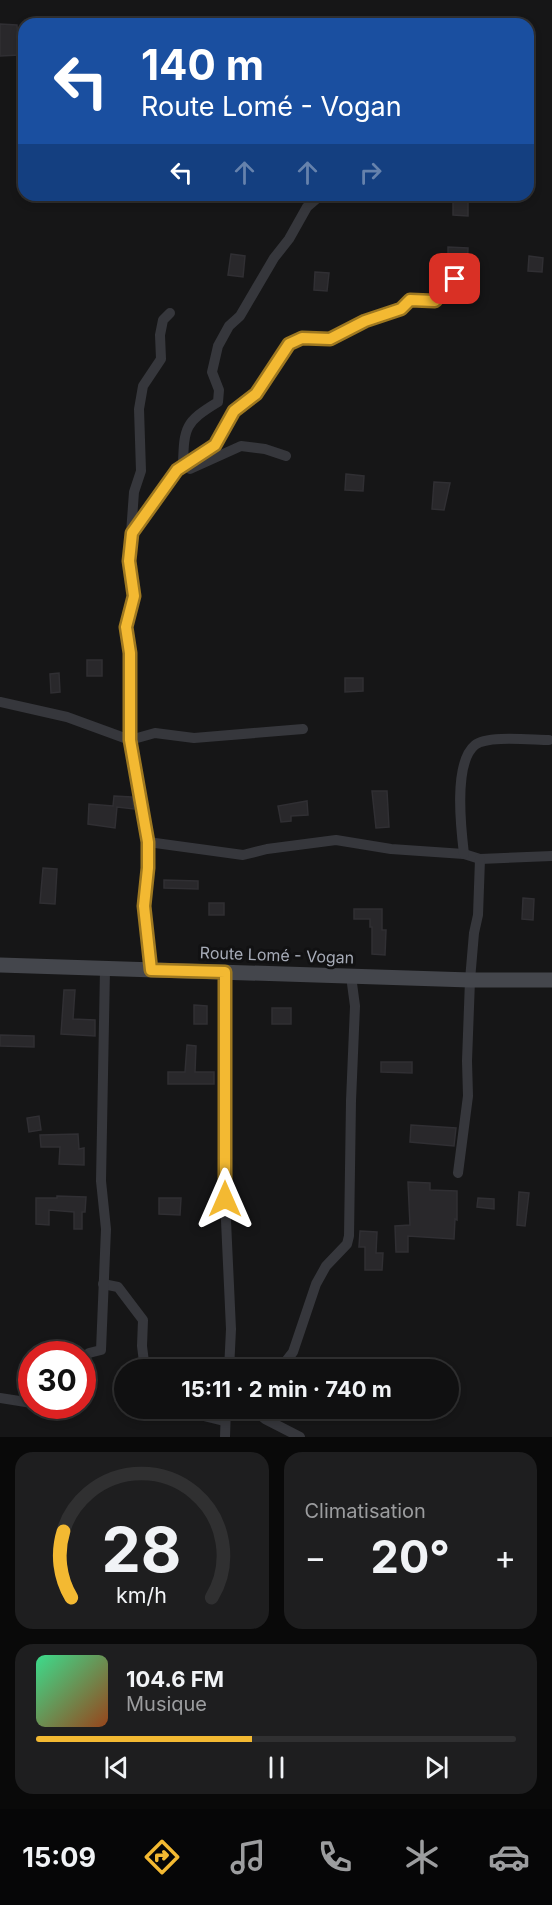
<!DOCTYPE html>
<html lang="fr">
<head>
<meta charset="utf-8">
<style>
  :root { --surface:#101011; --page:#1e1e1f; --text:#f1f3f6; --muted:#9c9d9f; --line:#303031; --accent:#f3b932 }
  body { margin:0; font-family:Inter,sans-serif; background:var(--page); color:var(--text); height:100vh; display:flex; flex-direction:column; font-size:22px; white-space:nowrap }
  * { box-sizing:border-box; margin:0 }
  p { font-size:20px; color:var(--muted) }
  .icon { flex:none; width:33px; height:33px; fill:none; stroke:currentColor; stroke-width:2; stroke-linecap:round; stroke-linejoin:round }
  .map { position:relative; height:1437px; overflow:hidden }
  .drawer { display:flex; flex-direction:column; gap:15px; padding:15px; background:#090909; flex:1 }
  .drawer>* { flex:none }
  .banner { position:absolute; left:18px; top:18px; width:516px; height:183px; border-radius:18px; box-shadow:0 3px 9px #0003,0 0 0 2px var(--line); background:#1a4fa0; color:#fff; overflow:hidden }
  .speed { position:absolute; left:18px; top:1341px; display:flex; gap:12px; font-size:30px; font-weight:700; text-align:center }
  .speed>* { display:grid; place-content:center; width:78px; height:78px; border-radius:50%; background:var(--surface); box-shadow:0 3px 9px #0003,0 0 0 2px var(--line); line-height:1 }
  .speed .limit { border:9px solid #d22; background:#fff; color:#111 }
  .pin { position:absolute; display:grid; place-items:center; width:51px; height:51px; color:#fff; margin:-26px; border-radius:12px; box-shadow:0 3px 9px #0006 }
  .me { position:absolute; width:66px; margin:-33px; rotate:0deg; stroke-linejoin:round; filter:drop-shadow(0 0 4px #0008) }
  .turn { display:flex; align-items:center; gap:21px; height:126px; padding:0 24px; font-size:27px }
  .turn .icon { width:78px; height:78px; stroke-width:2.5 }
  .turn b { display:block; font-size:42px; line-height:51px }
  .lanes { display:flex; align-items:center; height:57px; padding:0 24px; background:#0003; justify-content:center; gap:30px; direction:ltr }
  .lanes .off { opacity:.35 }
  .big { font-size:45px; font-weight:700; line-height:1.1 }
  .drawer .card { flex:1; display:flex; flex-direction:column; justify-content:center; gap:9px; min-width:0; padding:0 21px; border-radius:18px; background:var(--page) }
  .drawer .dial { align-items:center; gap:0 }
  .dial svg { height:156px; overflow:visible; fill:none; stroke:var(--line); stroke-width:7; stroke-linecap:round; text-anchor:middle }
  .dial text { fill:var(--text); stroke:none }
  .song { display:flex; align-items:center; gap:18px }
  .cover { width:72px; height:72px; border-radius:9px; background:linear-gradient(135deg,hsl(150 70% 55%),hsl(20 70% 35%)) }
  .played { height:6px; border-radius:3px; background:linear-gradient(90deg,var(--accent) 45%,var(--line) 45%) }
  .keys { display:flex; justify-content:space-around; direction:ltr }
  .heat { display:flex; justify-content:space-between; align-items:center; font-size:33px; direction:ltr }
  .drawer .tiles { flex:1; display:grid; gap:15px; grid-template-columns:1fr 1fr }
  .card:last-child { grid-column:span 2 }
  .trip { position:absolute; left:114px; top:1359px; width:345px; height:60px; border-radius:30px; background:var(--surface); box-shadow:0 3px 9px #0003,0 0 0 2px var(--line); font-weight:700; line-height:60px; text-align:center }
  .tabs { display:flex; height:96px; justify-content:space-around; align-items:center; background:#060607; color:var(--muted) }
  .tabs .icon { width:42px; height:42px }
  .tabs .on { color:var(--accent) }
  .tabs b { font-size:27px; color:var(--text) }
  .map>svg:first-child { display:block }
  .building { fill:#29282b; stroke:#302f33; stroke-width:1.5 }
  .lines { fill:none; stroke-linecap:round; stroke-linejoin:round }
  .street { stroke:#36373c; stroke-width:10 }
  .secondary { stroke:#44464c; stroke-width:15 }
  .route-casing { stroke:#9e7820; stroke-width:15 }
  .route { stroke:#f3b932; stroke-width:10 }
  .labels { text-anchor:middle; stroke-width:6; stroke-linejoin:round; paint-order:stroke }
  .street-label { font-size:16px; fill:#a7acb8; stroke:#111112 }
</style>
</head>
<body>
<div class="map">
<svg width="552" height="1437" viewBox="0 0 552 1437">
  <rect width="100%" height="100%" fill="#161617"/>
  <g class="building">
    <path d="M 0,24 L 17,25 L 19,55 L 0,56 Z"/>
    <path d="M 453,201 L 468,201 L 468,216 L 453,215 Z"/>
    <path d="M 448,247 L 468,248 L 467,271 L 448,270 Z"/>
    <path d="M 231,254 L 245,256 L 243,277 L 228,275 Z"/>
    <path d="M 529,256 L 543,258 L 542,272 L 528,271 Z"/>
    <path d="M 315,272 L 329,273 L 327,291 L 314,290 Z"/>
    <path d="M 346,474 L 364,476 L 363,491 L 345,490 Z"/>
    <path d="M 434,482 L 450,483 L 444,510 L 432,509 Z"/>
    <rect x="87" y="660" width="15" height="16"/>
    <path d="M 59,673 L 60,692 L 51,693 L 50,674 Z"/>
    <path d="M 345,678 L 363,678 L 363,691 L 345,692 Z"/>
    <path d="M 372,791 L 387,791 L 389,827 L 376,828 Z"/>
    <path d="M 114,796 L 132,797 L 134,809 L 117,807 L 115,828 L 88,824 L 89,804 L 113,806 Z"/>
    <path d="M 307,801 L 308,815 L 291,816 L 291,821 L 281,822 L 278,806 Z"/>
    <path d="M 43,868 L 57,869 L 55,904 L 40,903 Z"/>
    <path d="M 164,880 L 198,881 L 198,889 L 164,888 Z"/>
    <path d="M 523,898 L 534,899 L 533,920 L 522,919 Z"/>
    <rect x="209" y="903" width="15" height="12"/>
    <path d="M 354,909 L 382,909 L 382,930 L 386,930 L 385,955 L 372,954 L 372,927 L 370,927 L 370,919 L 354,919 Z"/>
    <path d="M 64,990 L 75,990 L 73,1019 L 95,1020 L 95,1036 L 61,1034 Z"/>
    <path d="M 194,1005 L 207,1006 L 207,1024 L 194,1024 Z"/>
    <rect x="272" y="1008" width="19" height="16"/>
    <path d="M 0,1035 L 34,1036 L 34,1047 L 0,1046 Z"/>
    <path d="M 187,1045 L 196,1046 L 195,1072 L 214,1072 L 214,1084 L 168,1084 L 168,1072 L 185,1072 Z"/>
    <path d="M 381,1062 L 412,1062 L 412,1073 L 381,1072 Z"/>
    <path d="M 39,1116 L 41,1130 L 29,1132 L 27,1118 Z"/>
    <path d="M 411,1125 L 456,1128 L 454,1146 L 410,1142 Z"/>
    <path d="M 78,1134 L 79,1149 L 84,1148 L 84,1165 L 59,1164 L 60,1147 L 41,1147 L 40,1135 Z"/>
    <path d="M 408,1182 L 430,1183 L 430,1190 L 457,1191 L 457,1220 L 455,1219 L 454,1239 L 408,1236 L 408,1252 L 396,1252 L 395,1226 L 410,1225 Z"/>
    <path d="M 519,1192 L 529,1193 L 525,1226 L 517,1225 Z"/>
    <path d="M 57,1196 L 86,1197 L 85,1212 L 82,1212 L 82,1229 L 74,1229 L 74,1212 L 49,1210 L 49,1225 L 36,1224 L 36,1198 L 57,1198 Z"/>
    <path d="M 159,1198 L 181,1198 L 180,1215 L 159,1214 Z"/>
    <path d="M 478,1198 L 494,1199 L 494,1209 L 477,1207 Z"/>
    <path d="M 360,1231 L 377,1232 L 376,1253 L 383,1253 L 382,1270 L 365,1270 L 365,1247 L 359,1247 Z"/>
  </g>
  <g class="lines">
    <g class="street">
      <path d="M 286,456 L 265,449 L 241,446 L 190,469 L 183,465 L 215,445 L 234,411 L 256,394 L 289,344 L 302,337 L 330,339 L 365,321 L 401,309 L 410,300 L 435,301 L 455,279"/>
      <path d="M 132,533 L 177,470 L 183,465 C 184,427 185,422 218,402 L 219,390 L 212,372 L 218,346 L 229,326 L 240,316 L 274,258 L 289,239 L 307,207 L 321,195"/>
      <path d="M 0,702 L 67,717 L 130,740 L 155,733 L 194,738 L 303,729"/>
      <path d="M 148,842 L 243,855 L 267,849 L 336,840 L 391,849 L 464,854 L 480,859 L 552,856"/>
      <path d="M 464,854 C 461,829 453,763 475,745 C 487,735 532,740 549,740"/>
      <path d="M 151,970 L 144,906 L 148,842 L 130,740 L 130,653 L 126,627 L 134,596 L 129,561 L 134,492 L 141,471 L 139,409 L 143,386 L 161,359 L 160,335 L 163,320 L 170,313"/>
      <path d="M 225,972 L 225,1199 L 231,1329 L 229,1370"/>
      <path d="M 458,1173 L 468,1096 L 467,1061 L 470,980 L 474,933 L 478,915 L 480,859"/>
      <path d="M 103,1284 L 118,1287 L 143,1320 L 142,1346 L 145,1370"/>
      <path d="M 82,1360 L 89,1353 L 101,1350 L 106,1229 L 101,1181 L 105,969"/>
      <path d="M 279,1370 L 293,1352 L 316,1284 L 326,1266 L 347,1244 L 349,1236 L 351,1101 L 355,1006 L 351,976"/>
      <path d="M 0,1398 L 32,1403"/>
      <path d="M 171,1408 L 224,1421"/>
      <path d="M 252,1408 L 265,1419 L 300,1437"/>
      <path d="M 225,1437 L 226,1408"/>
    </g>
    <path class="secondary" d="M 0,965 L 470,980 L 552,980"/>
  </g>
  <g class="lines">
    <g class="route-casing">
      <path id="route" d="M 225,1199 L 225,972 L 151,970 L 144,906 L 148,868 L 148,842 L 130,740 L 130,653 L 126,627 L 134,596 L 129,561 L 132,533 L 177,470 L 215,445 L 234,411 L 256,394 L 289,344 L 302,338 L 330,339 L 365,321 L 401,309 L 410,300 L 435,301 L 455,279"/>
    </g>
    <use href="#route" class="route"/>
  </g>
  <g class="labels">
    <g class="street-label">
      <text transform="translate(277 955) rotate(2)" y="6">Route Lomé - Vogan</text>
    </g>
  </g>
</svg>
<div class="speed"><div class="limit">30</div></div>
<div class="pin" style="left:455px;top:279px;background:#d93025"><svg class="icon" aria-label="arrive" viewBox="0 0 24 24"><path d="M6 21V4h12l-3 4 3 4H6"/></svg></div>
<svg class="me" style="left:225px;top:1199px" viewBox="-20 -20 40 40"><path d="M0-17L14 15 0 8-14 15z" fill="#f3b932" stroke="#fff" stroke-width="4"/></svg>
<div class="trip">15:11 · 2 min · 740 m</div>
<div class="banner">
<div class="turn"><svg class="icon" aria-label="left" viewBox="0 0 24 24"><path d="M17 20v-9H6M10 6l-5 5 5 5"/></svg><div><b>140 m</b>Route Lomé - Vogan</div></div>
<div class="lanes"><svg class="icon" aria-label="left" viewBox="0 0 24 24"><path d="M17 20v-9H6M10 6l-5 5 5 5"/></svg><svg class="icon off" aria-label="ahead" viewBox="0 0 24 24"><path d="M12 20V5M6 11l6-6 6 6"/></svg><svg class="icon off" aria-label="ahead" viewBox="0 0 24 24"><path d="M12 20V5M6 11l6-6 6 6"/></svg><svg class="icon off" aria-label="right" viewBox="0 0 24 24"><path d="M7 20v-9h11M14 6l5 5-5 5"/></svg></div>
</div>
</div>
<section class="drawer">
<div class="tiles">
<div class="card dial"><svg viewBox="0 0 100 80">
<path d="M14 69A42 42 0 1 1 86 69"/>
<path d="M14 69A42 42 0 0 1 10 35" stroke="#f3b932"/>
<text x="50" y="56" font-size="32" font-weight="700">28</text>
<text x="50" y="72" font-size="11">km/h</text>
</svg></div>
<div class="card"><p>Climatisation</p>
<div class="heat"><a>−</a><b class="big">20°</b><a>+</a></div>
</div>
<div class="card">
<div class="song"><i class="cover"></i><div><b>104.6 FM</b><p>Musique</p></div></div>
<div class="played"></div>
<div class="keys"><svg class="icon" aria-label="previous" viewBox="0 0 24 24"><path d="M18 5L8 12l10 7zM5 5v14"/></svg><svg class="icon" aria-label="pause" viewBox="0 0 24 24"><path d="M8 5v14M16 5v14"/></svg><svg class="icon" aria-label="next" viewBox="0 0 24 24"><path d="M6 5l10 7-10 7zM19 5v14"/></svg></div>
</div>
</div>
</section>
<nav class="tabs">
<b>15:09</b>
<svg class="icon on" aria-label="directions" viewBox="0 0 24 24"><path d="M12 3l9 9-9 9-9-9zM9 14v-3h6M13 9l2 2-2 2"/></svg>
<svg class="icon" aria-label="music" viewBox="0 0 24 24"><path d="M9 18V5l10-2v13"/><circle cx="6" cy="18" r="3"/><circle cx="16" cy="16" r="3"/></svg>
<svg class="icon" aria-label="phone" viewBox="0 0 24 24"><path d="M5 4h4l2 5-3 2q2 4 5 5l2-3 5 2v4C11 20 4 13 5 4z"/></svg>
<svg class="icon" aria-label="climate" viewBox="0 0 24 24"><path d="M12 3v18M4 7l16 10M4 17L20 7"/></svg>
<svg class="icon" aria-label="car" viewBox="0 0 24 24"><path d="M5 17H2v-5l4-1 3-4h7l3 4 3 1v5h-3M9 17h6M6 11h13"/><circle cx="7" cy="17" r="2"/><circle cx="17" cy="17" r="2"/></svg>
</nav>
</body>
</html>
